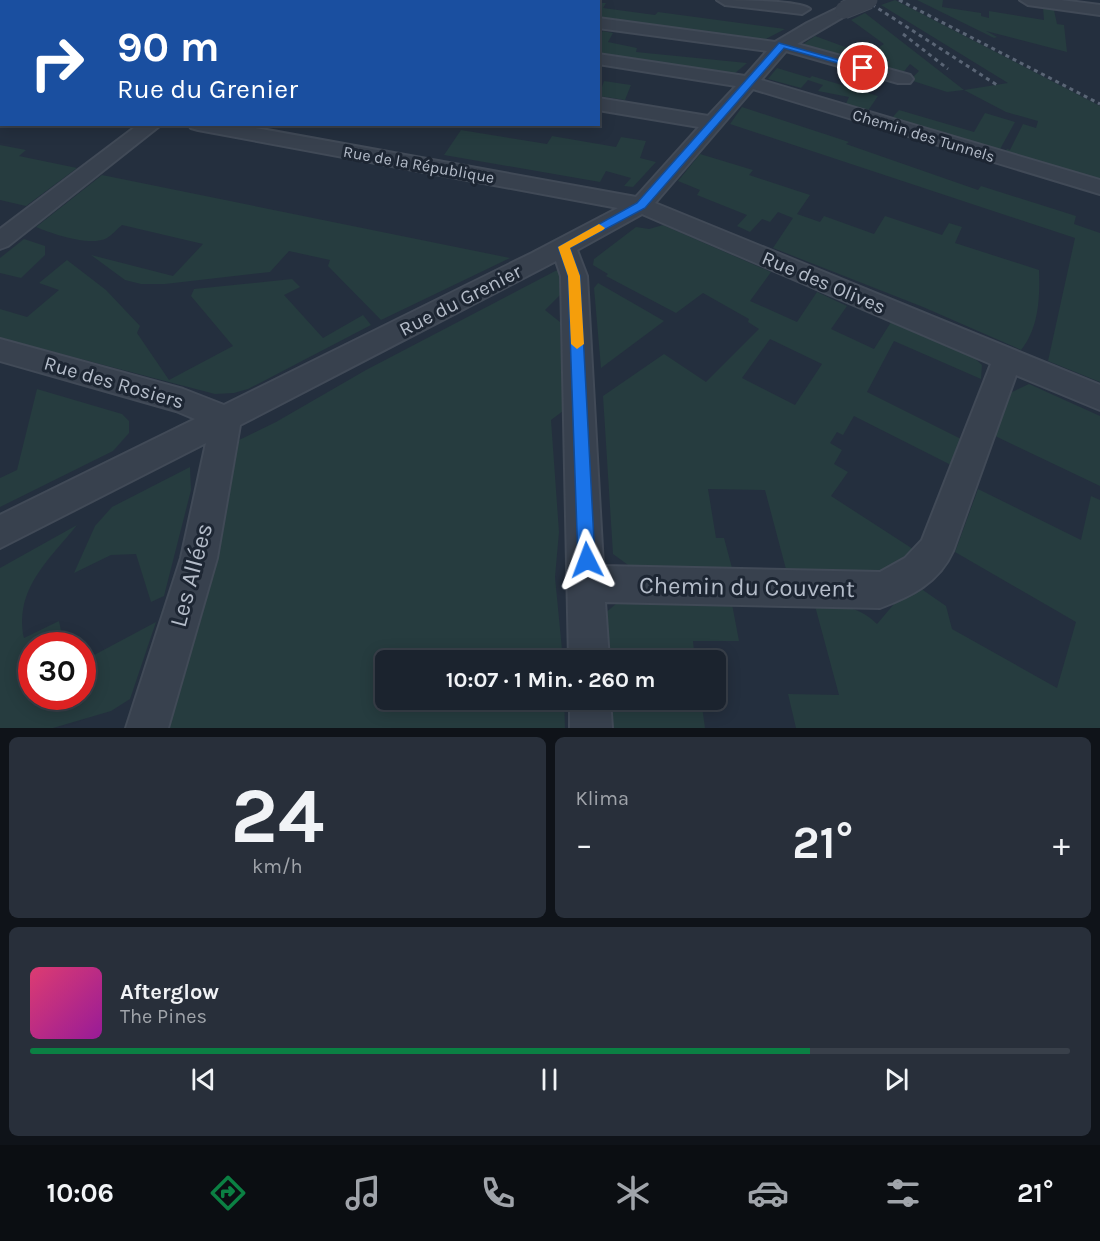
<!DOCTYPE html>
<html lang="de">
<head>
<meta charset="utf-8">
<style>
  :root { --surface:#1b232e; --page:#282f3a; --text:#f1f3f6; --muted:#a0a4aa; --line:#39404a; --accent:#0b8043 }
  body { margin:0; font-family:Karla,sans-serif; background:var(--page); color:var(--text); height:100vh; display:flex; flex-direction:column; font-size:22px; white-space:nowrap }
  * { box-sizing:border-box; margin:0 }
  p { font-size:20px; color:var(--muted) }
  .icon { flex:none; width:33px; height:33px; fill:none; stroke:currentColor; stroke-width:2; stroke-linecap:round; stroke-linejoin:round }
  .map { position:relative; height:728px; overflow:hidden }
  .side { display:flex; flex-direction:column; gap:9px; padding:9px; background:#0f1319; flex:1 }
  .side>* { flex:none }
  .guide { position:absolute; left:0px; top:0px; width:600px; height:126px; box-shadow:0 3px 15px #0003,0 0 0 2px var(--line); background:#1a4fa0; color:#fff; overflow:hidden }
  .speed { position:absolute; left:18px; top:632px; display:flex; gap:12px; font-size:30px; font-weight:700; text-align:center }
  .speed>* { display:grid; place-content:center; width:78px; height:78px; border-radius:50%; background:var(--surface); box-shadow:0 3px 15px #0003,0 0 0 2px var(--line); line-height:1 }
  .speed .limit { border:9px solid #d22; background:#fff; color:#111 }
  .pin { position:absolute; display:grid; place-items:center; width:51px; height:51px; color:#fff; margin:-26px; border:3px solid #fff; border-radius:50%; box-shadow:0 2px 6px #0007 }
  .me { position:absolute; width:66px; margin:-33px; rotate:357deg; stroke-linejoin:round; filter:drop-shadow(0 0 4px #0008) }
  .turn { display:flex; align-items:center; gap:21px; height:126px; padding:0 18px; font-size:27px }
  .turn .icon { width:78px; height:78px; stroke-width:2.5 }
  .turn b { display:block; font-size:42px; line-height:51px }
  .big { font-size:45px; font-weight:700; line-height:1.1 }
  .side .card { flex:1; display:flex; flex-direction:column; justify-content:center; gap:9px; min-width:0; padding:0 21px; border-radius:9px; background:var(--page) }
  .side .dial { align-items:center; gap:0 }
  .dial b { font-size:78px; line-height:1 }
  .song { display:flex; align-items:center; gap:18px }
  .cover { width:72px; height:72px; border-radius:9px; background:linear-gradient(135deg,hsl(340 70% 55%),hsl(300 70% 35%)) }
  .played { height:6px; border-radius:3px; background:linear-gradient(90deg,var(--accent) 75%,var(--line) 75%) }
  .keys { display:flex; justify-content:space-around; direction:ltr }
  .heat { display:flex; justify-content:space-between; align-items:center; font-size:33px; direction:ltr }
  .side .tiles { flex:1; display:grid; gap:9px; grid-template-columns:1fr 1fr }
  .card:last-child { grid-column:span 2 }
  .trip { position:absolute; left:375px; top:650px; width:351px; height:60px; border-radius:9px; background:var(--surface); box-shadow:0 3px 15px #0003,0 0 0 2px var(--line); font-weight:700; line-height:60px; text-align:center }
  .tab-bar { display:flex; height:96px; justify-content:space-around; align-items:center; background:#0b0e12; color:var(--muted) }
  .tab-bar .icon { width:42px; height:42px }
  .tab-bar .current { color:var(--accent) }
  .tab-bar b { font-size:27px; color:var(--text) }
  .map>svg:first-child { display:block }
  .green { fill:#263c3f; fill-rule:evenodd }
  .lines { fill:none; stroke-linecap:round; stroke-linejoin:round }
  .street-casing { stroke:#414a57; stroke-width:4 }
  .street { fill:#38414e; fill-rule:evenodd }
  .rail { stroke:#5a6575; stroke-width:3; stroke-dasharray:4 4; stroke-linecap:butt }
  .street-bridge-casing { stroke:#414a57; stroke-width:19; stroke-linecap:butt }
  .street-bridge { stroke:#38414e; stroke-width:17 }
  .route { fill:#1a73e8; stroke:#114b97; stroke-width:1.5 }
  .slow { fill:#f59e0b }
  .labels { text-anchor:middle; stroke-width:6; stroke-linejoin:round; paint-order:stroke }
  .far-street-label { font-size:16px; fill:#b4bcc9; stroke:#1d2633 }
  .street-label { font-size:20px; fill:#b4bcc9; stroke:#1d2633 }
  .near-street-label { font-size:24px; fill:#b4bcc9; stroke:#1d2633 }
</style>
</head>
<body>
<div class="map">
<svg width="1100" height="728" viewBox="0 0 1100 728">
  <rect width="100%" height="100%" fill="#242f3e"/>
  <g class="green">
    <path d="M 895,0 L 1100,106 L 1100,182 L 1005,153 L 1007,149 L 1010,150 L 1023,124 L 1036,128 L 1038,121 L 1006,112 L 964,90 L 947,92 L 910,80 L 919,71 L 910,64 L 901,75 L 802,45 L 815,36 L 867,55 L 884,44 L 851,20 L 865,13 L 964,90 L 1008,83 L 881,5 Z"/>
    <path d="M 917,0 L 943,0 L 942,7 L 981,13 L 981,16 L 989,18 L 989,11 L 1044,20 L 1043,8 L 1054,10 L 1057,24 L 1064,25 L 1067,52 L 986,31 L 997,37 L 994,38 Z"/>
    <path d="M 599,3 L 606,3 L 603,8 L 655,15 L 658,12 L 785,29 L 762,41 L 599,19 Z"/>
    <path d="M 603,31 L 613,33 L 608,42 L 637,48 L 636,52 L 747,63 L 734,74 L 599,55 L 598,38 Z"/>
    <path d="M 777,68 L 810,78 L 812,76 L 878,96 L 867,112 L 845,106 L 849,97 L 818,91 L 823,85 L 808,80 L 801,88 L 768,79 Z"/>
    <path d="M 604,81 L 631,85 L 625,100 L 599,96 Z"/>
    <path d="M 742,107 L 849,142 L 846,144 L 978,190 L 981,186 L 1076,216 L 1074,224 L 1100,233 L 1100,382 L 1048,361 L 1075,238 L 730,124 Z"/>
    <path d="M 899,110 L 974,132 L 985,113 L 1015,122 L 999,151 L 891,119 Z"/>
    <path d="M 461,130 L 547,144 L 552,136 L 616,147 L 621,137 L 646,141 L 640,158 L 656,162 L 633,187 L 624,186 L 631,178 L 606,171 L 600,182 L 444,155 Z"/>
    <path d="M 0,145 L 26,150 L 19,156 L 77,168 L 26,206 L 0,200 Z"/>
    <path d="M 700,154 L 753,170 L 749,175 L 810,195 L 797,214 L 820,222 L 824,216 L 874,234 L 885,216 L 942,235 L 949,223 L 962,227 L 955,243 L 1039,270 C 1040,297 1039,328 1021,350 L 1017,348 L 923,307 L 773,248 L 793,218 L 778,212 L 770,222 L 762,219 L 750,232 L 737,226 L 747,215 L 697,195 L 700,190 L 678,181 Z"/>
    <path d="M 102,175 L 510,258 L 381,320 L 328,266 L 330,260 L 289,251 L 270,272 L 165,284 L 141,284 L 125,280 L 91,255 L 173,276 L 203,244 L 122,225 C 117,229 112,235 107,238 C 90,247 53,234 36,227 Z"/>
    <path d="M 663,225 L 771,272 L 750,301 L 797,322 L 817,292 L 847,306 L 831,329 L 874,349 L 893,319 L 969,353 L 982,365 L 981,379 L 894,341 L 867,392 L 961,439 L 951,465 L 854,416 L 843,435 L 837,432 L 830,443 L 842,450 L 834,464 L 848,472 L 831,496 L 916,551 C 895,583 821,573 787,573 L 765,490 L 708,489 L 716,538 L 724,538 L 732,568 L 635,570 L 613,554 L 603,396 L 664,354 L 706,382 L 759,329 L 748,322 L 749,319 L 703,293 L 676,313 L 606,276 L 608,274 L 593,265 L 594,259 L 636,227 L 649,229 ZM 770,339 L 822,364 L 795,405 L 742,378 Z"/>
    <path d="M 24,239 L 45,246 L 45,255 L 21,278 L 0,273 L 0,258 Z"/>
    <path d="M 67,260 L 106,290 L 140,326 L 137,333 L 169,380 L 233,346 L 191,296 L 194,289 L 292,279 L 300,287 L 284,295 L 323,338 L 363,315 L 371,325 L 248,389 L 234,393 L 215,394 L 0,338 L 0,309 L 27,317 L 59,290 L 39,283 Z"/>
    <path d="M 561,268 L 560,295 L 545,310 L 560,322 L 563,411 L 551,420 L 559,532 L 555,577 L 563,660 L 386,660 L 386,699 L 564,699 L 565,728 L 169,728 L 214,572 L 237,441 L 276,422 L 366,370 Z"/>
    <path d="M 598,283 L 664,321 L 601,368 L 594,288 Z"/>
    <path d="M 1029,384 L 1100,416 L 1100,486 L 991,434 L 1012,392 Z"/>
    <path d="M 37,389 L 122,414 L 129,421 L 129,433 L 113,451 L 0,507 L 0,478 L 17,470 Z"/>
    <path d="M 190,467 L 191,490 L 164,596 L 151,602 L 136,554 L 111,555 L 74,573 L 95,526 L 112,507 Z"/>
    <path d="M 978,489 L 1081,540 L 1091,496 L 1100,500 L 1100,728 L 796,728 L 788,694 L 839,695 L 815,606 C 840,606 858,605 877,624 L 894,604 L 920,588 L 946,606 L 952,629 L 1057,688 L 1076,622 L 955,552 Z"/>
    <path d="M 77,525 C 49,560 14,589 24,638 L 59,621 L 64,645 L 32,645 L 32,696 L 82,696 L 83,661 L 156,622 L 130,699 L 111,711 L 53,728 L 0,728 L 0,568 Z"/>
    <path d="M 617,603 L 732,604 L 739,641 L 693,641 L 695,660 L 600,660 L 603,615 Z"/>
    <path d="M 602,699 L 701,699 L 705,728 L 604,728 Z"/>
  </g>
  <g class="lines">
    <g class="street-casing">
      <g id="street">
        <path d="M 298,0 L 314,0 L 298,2 Z"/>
        <path d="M 424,0 L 449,0 L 450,2 L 425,2 Z"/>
        <path d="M 717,0 C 734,0 800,0 810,9 L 802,14 L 725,5 Z"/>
        <path d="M 1020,0 L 1061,0 L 1100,5 L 1100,15 L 1028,5 Z"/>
        <path d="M 844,5 L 852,10 L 850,13 L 797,44 L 910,75 L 913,79 L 910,83 L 898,83 L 786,51 L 761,80 L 1100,180 L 1100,194 L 753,89 L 655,203 L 1100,385 L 1100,410 L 1016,375 L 953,551 C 939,583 911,596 880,608 L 605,602 L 609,660 L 569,660 L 561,276 L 556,261 L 240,425 L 217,558 L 168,728 L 126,728 L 181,558 L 206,443 L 0,548 L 0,515 L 195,419 L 176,411 L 0,361 L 0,339 L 183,389 L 224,405 L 532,253 L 618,208 L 198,130 L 191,128 L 188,124 L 234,124 L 636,197 L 699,127 L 598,110 L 598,98 L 708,116 L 736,86 L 598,64 L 598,54 L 745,76 L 767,51 L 598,28 L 598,18 L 775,42 L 807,23 ZM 642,214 L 991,364 L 922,540 L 905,558 L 880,572 L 603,566 L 587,276 L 577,250 Z"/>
        <path d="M 0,6 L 2,7 L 2,17 L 0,16 Z"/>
        <rect x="0" y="83" width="2" height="12"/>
        <path d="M 139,124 L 162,124 L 8,246 L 0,249 L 0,229 Z"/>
        <path d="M 570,699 L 610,699 L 612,728 L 570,728 Z"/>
      </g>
    </g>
    <use href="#street" class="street"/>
    <g class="rail">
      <path d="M 865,0 L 997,85"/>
      <path d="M 899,0 L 1100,104"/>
      <path d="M 903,34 L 948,69"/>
    </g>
    <g class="street-bridge-casing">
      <path id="street-bridge" d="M 844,10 L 869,0"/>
    </g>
    <use href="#street-bridge" class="street-bridge"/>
  </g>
  <path class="route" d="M 779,43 L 867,68 L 863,70 L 784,48 L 645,208 L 570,248 L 580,276 L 595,560 L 593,566 L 587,569 L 581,566 L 578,560 L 568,276 L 558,247 L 637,203 Z"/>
  <path class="slow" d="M 599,224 L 605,228 L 603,230 L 570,248 L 580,276 L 584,344 L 577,349 L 571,344 L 568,276 L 558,247 Z"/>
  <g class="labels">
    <g class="far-street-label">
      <text transform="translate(924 135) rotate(17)" y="6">Chemin des Tunnels</text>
      <text transform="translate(419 164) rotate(10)" y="6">Rue de la République</text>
    </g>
    <g class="street-label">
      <text transform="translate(824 282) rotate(23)" y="7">Rue des Olives</text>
      <text transform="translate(460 300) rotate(-27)" y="7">Rue du Grenier</text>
      <text transform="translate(114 382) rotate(16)" y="7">Rue des Rosiers</text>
    </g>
    <g class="near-street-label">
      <text transform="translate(191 575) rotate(-75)" y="8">Les Allées</text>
      <text transform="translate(747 587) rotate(1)" y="8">Chemin du Couvent</text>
    </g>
  </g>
</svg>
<div class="speed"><div class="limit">30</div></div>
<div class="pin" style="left:863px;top:68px;background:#d93025"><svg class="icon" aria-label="arrive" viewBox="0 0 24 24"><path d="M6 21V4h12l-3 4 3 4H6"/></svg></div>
<svg class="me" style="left:587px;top:560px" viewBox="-20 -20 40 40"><path d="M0-17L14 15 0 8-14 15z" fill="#1a73e8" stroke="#fff" stroke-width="4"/></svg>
<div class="trip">10:07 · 1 Min. · 260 m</div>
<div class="guide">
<div class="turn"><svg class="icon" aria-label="right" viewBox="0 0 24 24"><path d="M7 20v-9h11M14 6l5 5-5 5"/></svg><div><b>90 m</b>Rue du Grenier</div></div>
</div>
</div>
<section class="side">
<div class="tiles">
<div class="card dial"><b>24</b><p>km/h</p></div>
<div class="card"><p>Klima</p>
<div class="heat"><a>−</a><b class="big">21°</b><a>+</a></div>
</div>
<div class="card">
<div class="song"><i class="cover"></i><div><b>Afterglow</b><p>The Pines</p></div></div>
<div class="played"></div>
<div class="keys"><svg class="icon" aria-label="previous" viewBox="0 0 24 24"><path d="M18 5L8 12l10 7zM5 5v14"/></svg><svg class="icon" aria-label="pause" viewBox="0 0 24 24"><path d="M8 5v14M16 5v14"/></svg><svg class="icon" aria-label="next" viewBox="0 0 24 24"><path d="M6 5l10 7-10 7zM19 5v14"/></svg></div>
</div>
</div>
</section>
<nav class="tab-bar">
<b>10:06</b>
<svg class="icon current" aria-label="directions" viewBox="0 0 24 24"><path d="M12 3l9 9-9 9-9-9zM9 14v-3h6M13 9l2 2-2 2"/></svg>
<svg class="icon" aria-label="music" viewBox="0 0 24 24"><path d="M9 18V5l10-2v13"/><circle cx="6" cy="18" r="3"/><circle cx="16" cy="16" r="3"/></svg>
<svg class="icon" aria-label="phone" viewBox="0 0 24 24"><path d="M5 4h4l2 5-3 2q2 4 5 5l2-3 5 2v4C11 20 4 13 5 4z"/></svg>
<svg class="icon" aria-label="climate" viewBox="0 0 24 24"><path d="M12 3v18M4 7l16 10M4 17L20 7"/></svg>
<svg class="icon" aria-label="car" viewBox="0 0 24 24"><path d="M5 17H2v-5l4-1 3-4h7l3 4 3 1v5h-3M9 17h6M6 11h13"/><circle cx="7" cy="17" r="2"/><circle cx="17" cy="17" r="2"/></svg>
<svg class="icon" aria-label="filters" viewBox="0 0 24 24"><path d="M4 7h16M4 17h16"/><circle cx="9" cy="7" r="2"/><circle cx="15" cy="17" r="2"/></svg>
<b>21°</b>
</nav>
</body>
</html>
